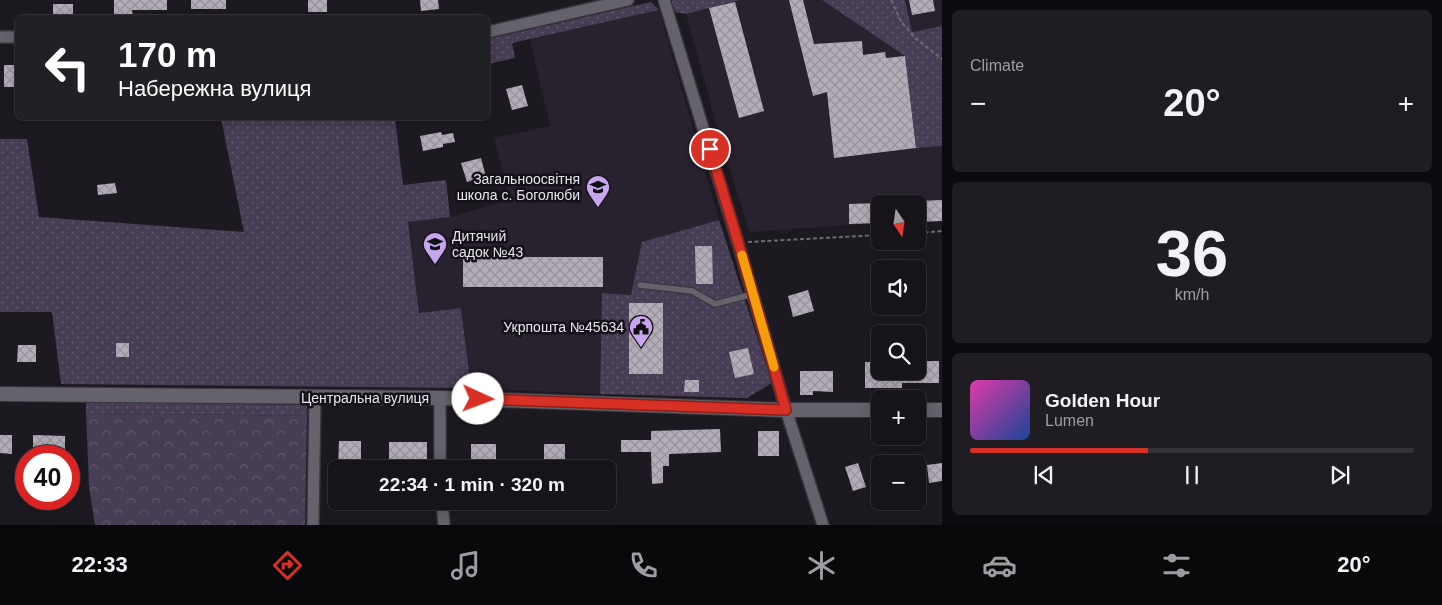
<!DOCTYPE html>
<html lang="en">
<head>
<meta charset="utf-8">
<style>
  :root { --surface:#161319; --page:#1f1c22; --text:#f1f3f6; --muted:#9e9ea2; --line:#353238; --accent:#d93025 }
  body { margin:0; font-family:Helvetica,sans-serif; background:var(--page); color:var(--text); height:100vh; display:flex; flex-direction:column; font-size:19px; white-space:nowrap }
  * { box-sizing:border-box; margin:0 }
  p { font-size:16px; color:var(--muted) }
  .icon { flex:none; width:28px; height:28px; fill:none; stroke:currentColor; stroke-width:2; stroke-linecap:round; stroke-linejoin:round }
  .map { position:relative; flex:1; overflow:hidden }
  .side { display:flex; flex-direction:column; gap:10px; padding:10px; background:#0c0a0e; width:500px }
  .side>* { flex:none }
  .banner { position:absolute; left:15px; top:15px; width:475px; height:105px; border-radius:8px; box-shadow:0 2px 12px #0003,0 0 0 1px var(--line); background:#202124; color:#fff; overflow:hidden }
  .needle { width:32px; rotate:167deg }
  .fabs { position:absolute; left:871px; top:195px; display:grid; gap:10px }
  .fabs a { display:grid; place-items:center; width:55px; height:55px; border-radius:8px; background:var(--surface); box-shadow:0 2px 12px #0003,0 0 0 1px var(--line); font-size:25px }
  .speed { position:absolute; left:15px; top:445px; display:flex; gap:10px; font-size:25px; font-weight:700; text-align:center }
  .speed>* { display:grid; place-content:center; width:65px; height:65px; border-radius:50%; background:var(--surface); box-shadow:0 2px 12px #0003,0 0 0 1px var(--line); line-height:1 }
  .speed .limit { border:8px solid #d22; background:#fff; color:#111 }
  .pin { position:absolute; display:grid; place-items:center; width:42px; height:42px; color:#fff; margin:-21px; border:2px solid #fff; border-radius:50%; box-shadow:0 1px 5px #0007 }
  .me { position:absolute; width:55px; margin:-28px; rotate:92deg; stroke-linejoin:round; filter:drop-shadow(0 0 4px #0008) }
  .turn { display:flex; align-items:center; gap:18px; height:105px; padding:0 20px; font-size:22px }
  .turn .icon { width:65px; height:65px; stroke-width:2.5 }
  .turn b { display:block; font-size:35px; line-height:42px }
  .big { font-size:38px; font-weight:800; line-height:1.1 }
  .side .widget { flex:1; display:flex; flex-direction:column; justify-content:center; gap:8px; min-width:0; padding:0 18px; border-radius:8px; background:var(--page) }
  .side .dial { align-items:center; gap:0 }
  .dial b { font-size:65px; line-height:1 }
  .song { display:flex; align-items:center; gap:15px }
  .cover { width:60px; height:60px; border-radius:8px; background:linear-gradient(135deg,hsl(320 70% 55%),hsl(220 70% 35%)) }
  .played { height:5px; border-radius:2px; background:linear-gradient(90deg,var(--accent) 40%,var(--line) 40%) }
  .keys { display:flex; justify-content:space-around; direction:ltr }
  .heat { display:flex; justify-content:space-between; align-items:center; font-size:28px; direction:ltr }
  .trip { position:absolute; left:328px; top:460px; width:288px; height:50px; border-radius:8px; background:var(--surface); box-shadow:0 2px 12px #0003,0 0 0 1px var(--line); font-weight:800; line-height:50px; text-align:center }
  .tab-bar { display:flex; height:80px; justify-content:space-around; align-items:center; background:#09080a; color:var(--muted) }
  .tab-bar .icon { width:35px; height:35px }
  .tab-bar .on { color:var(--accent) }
  .tab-bar b { font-size:22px; color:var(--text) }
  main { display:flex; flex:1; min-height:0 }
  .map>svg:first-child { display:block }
  .built { fill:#28222f }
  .grass { fill:url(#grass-dots) }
  .park { fill:url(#park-crowns) }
  .building { fill:url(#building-cross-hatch) }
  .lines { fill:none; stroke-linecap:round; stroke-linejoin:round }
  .service-casing { stroke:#38363c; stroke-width:8 }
  .minor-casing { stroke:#38363c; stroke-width:14 }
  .tertiary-casing { stroke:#38363c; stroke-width:16 }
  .path { stroke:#6d6a71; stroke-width:2; stroke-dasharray:4 2.5; stroke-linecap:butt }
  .service { stroke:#66626b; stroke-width:5.5 }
  .minor { stroke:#66626b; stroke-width:11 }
  .tertiary { stroke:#66626b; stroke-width:14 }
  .route-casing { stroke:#8d1f18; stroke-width:12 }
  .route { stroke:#d93025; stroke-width:9 }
  .slow { stroke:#f59e0b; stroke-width:9 }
  .labels { text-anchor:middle; stroke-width:5; stroke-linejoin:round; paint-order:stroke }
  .poi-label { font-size:14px; fill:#e7e5eb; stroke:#141018; text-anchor:end }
  .street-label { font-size:14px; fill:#e7e5eb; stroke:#141018 }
</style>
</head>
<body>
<main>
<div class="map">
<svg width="942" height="525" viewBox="0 0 942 525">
  <defs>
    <pattern id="grass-dots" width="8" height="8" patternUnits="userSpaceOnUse" patternTransform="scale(1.25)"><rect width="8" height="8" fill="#473d54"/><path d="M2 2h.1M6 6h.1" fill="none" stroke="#62596d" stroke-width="1.8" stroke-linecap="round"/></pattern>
    <pattern id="park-crowns" width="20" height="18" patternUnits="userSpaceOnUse" patternTransform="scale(1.25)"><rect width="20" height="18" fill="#473d54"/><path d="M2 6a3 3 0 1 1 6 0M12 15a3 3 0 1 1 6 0" fill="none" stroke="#62596d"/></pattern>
    <pattern id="building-cross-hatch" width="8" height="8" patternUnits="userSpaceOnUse" patternTransform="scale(1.25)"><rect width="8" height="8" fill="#b2adb8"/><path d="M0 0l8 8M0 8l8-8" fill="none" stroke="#97939c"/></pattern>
  </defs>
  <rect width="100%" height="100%" fill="#1d1921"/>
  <g class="built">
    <path d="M 740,0 L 822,0 L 905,56 L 916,148 L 942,146 L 942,221 L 918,222 L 918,204 L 880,204 L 880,223 L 749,232 L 716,123 L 686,14 Z"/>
    <path d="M 905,0 L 942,0 L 942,26 L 912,32 Z"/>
    <path d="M 659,10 L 719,220 L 643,242 L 631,295 L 602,293 L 600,394 L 471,388 L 461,308 L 419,313 L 408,221 L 450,217 L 510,200 L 494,138 L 550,126 L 530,39 Z"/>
  </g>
  <g class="grass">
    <path d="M 671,0 L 740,0 L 686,14 L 675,12 Z"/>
    <path d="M 822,0 L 905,0 L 912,32 L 942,26 L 942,146 L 916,148 L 905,56 Z"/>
    <path d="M 651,2 L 659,10 L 512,43 L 515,58 L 488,64 L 488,39 Z"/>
    <path d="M 221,118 L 395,118 L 403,185 L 446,180 L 450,217 L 408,222 L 419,313 L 461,308 L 471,388 L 61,384 L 52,312 L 0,312 L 0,139 L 27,139 L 39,217 L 244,232 Z"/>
    <path d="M 719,220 L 772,383 L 747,398 L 600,394 L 602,293 L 631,295 L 642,242 Z"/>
    <path d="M 86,402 L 307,405 L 307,416 L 86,413 Z"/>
  </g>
  <path class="park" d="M 86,413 L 307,416 L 305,525 L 95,525 L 89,486 Z"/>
  <g class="building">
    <path d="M 114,0 L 167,0 L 167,10 L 132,10 L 133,16 L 114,17 Z"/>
    <rect x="191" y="0" width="35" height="9"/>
    <rect x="308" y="0" width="19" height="12"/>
    <path d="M 420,0 L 438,0 L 439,9 L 421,11 Z"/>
    <path d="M 789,0 L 803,0 L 814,44 L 862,41 L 863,55 L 885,52 L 886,58 L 905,56 L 916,148 L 834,158 L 827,92 L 813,96 Z"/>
    <path d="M 909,0 L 933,0 L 935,11 L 912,15 Z"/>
    <path d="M 735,2 L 764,111 L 739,118 L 709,8 Z"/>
    <rect x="53" y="4" width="20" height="11"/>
    <rect x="4" y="65" width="14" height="22"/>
    <path d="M 522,85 L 528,106 L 512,110 L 506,89 Z"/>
    <path d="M 441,132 L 442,135 L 453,133 L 455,142 L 443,144 L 443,147 L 423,151 L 420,136 Z"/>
    <path d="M 481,158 L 486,177 L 467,182 L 461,163 Z"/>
    <path d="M 115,183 L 117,193 L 98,195 L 97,185 Z"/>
    <path d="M 942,200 L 942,221 L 918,222 L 918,201 Z"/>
    <path d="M 880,203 L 880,223 L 849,224 L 849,204 Z"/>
    <path d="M 695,246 L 712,246 L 713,284 L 696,284 Z"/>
    <rect x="463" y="257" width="140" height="30"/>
    <path d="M 808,290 L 814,311 L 793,317 L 788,296 Z"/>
    <rect x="629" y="303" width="34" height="71"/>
    <rect x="116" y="343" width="13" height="14"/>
    <path d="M 18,345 L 36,345 L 36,362 L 17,362 Z"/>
    <path d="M 748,348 L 754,374 L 735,378 L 729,352 Z"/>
    <path d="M 919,361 L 939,361 L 939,383 L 902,383 L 902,388 L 865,388 L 865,362 L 880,362 L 880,371 L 919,371 Z"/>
    <path d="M 800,371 L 833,371 L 833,392 L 813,391 L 813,395 L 800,395 Z"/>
    <path d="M 685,380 L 699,380 L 699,392 L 684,392 Z"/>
    <path d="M 720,429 L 721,452 L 669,454 L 669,466 L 663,466 L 663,483 L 652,484 L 651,452 L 621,452 L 621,440 L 651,440 L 651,431 Z"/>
    <rect x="758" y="431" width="21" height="25"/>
    <path d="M 0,435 L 12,435 L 12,454 L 0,453 Z"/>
    <path d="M 33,435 L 65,436 L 65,454 L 33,454 Z"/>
    <path d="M 339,441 L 361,441 L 361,469 L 338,469 Z"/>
    <rect x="389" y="442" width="38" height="22"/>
    <rect x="471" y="444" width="25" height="15"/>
    <rect x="544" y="444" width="21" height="16"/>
    <path d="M 858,463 L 866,487 L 853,491 L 845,467 Z"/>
    <path d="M 942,463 L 942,481 L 929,483 L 927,465 Z"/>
  </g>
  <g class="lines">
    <g class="service-casing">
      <path id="service" d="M 640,285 L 692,291 L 715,304 L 753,294"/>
    </g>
    <g class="minor-casing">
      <g id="minor">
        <path d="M 664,0 L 738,243 L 786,410 L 823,525"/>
        <path d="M 488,32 L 628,0"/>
        <path d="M 0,37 L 18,37"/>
        <path d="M 440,398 L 440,469"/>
        <path d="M 442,501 L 444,525"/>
        <path d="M 313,525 L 315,398"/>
      </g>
    </g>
    <g class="tertiary-casing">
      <g id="tertiary">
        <path d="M 0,394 L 440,398 L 786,410 L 880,410"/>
        <path d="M 918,410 L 942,410"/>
      </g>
    </g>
    <g class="path">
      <path d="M 891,0 L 902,23 L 915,38 L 942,59"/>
      <path d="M 918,233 L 942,231"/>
      <path d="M 748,242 L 880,235"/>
    </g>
    <use href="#service" class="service"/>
    <use href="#minor" class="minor"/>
    <use href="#tertiary" class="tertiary"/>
  </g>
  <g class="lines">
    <g class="route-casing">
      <path id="route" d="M 478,399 L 786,410 L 738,242 L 710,149"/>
    </g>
    <use href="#route" class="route"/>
    <path class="slow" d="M 742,255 L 774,367"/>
  </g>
  <defs>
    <g id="school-pin" transform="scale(1.25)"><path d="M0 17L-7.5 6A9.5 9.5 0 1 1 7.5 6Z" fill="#c7a6ef" stroke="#141018"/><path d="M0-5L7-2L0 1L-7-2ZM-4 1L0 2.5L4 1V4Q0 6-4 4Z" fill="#111"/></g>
    <g id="civic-pin" transform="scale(1.25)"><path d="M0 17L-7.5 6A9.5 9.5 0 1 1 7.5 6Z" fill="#c7a6ef" stroke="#141018"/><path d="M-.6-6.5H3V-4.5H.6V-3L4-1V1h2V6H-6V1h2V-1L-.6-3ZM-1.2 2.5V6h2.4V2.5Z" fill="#111"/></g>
  </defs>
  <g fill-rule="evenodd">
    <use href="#school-pin" x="598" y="187"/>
    <use href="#school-pin" x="435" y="244"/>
    <use href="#civic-pin" x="641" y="327"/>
  </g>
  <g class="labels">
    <g class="poi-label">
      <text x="580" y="184">Загальноосвітня<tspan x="580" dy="16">школа с. Боголюби</tspan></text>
      <text x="452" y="241" text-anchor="start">Дитячий<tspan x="452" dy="16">садок №43</tspan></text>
      <text x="624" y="332">Укрпошта №45634</text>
    </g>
    <g class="street-label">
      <text x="365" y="403">Центральна вулиця</text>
    </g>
  </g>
</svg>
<div class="fabs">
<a><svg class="needle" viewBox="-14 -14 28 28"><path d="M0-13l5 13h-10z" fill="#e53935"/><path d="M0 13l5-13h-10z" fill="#9e9ea2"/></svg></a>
<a><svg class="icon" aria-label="sound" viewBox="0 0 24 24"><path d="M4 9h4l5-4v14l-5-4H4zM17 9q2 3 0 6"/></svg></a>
<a><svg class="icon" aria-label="search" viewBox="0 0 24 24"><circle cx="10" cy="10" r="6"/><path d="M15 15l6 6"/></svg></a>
<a>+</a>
<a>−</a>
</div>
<div class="speed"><div class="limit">40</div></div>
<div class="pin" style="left:710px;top:149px;background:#d93025"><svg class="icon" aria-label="arrive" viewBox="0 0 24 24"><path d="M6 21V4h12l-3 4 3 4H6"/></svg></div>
<svg class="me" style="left:478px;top:399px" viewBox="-20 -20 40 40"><circle r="19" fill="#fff"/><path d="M0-13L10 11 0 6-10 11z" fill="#d93025"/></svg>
<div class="trip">22:34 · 1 min · 320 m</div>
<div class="banner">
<div class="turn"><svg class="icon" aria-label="left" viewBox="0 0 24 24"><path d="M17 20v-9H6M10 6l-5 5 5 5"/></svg><div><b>170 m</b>Набережна вулиця</div></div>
</div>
</div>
<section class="side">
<div class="widget"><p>Climate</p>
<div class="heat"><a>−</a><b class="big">20°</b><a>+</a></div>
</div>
<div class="widget dial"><b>36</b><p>km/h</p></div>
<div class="widget">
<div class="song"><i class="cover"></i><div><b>Golden Hour</b><p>Lumen</p></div></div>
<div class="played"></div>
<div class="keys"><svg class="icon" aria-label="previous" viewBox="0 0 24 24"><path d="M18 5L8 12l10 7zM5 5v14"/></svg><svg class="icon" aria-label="pause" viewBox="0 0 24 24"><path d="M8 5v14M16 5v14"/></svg><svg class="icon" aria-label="next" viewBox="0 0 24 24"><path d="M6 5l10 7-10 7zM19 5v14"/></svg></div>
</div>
</section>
</main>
<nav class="tab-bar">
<b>22:33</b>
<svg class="icon on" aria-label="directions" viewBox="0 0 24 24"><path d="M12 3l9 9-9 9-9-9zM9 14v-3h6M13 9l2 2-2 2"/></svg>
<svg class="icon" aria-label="music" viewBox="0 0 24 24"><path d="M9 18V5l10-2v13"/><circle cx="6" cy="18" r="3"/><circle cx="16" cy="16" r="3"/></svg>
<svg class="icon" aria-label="phone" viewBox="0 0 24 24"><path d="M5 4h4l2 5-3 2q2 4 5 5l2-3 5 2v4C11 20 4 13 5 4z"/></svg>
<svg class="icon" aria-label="climate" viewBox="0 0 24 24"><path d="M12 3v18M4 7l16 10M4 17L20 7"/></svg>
<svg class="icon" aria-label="car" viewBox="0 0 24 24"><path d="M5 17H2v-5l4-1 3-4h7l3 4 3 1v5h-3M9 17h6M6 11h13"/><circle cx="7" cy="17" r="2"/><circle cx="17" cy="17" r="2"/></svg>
<svg class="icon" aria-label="filters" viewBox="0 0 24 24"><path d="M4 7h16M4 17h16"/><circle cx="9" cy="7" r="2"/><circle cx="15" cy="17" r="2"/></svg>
<b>20°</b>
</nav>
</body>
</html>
